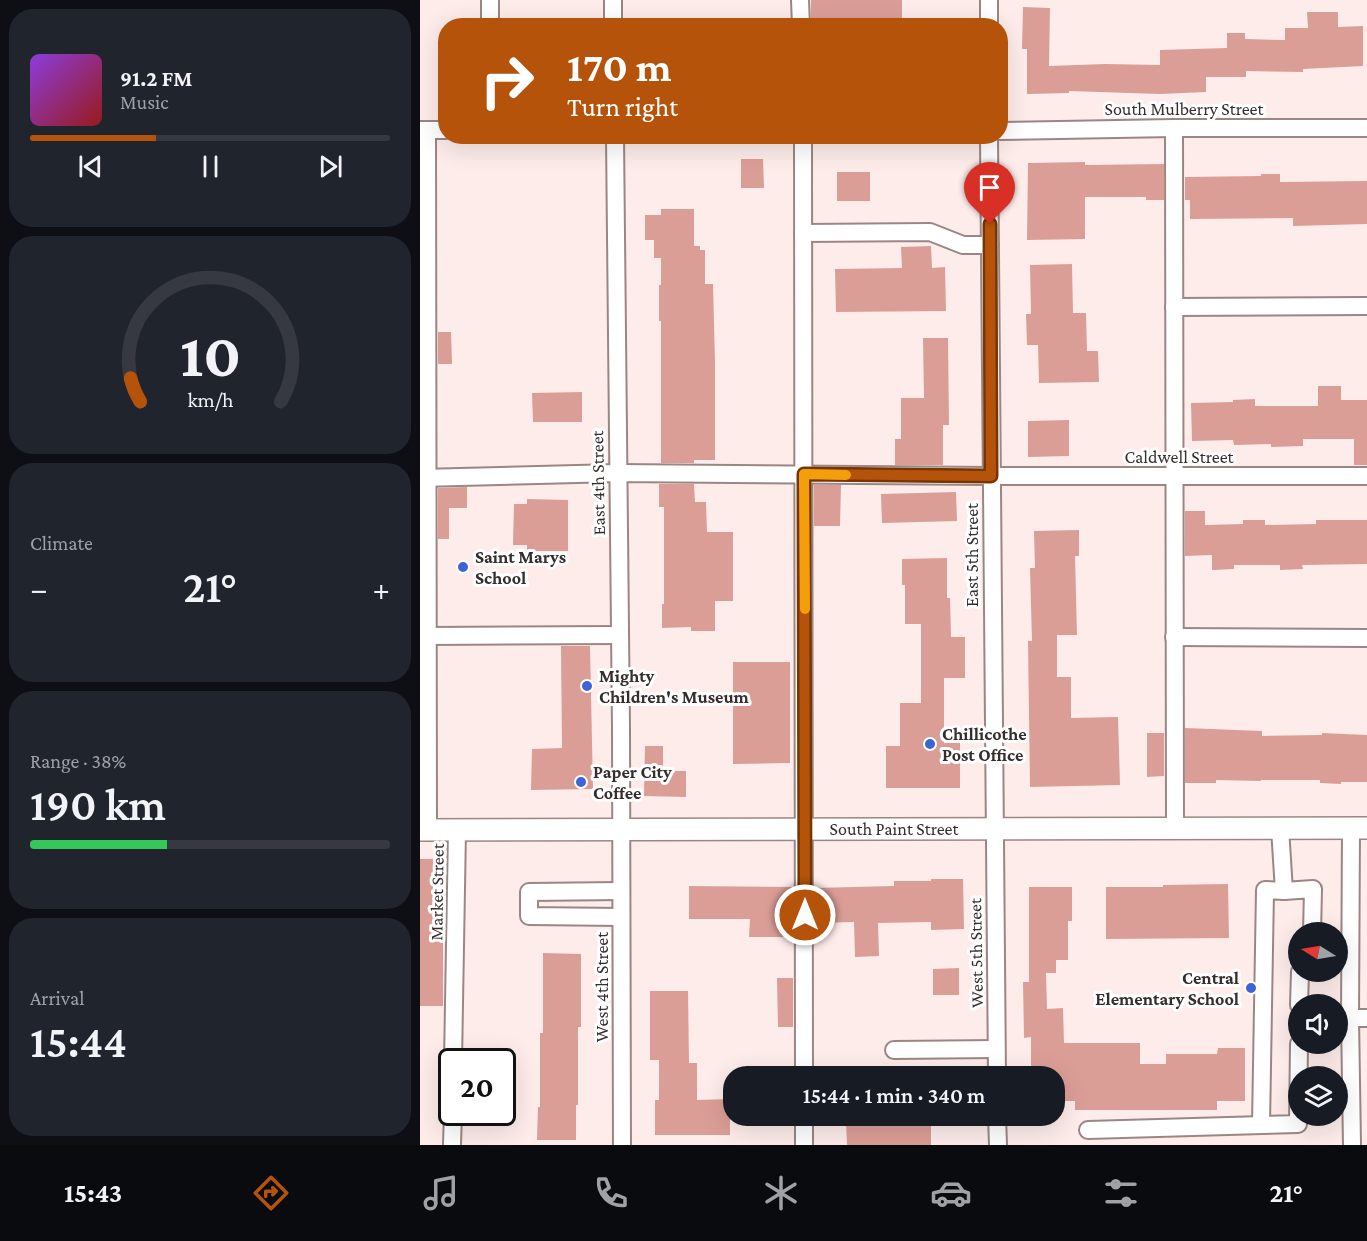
<!DOCTYPE html>
<html lang="en">
<head>
<meta charset="utf-8">
<style>
  :root { --surface:#171b24; --page:#20242c; --text:#f1f3f6; --muted:#9ea1a6; --line:#363941; --accent:#b45309 }
  body { margin:0; font-family:"Crimson Pro",serif; background:var(--page); color:var(--text); height:100vh; display:flex; flex-direction:column; font-size:22px; white-space:nowrap }
  * { box-sizing:border-box; margin:0 }
  p { font-size:20px; color:var(--muted) }
  .icon { flex:none; width:33px; height:33px; fill:none; stroke:currentColor; stroke-width:2; stroke-linecap:round; stroke-linejoin:round }
  .map { position:relative; flex:1; overflow:hidden }
  .details { display:flex; flex-direction:column; gap:9px; padding:9px; background:#0d0f14; width:420px }
  .details>* { flex:none }
  .guide { position:absolute; left:18px; top:18px; width:570px; height:126px; border-radius:24px; box-shadow:0 6px 24px #0002; background:#b45309; color:#fff; overflow:hidden }
  .needle { width:39px; rotate:281deg }
  .fabs { position:absolute; left:868px; top:922px; display:grid; gap:12px }
  .fabs a { display:grid; place-items:center; width:60px; height:60px; border-radius:50%; background:var(--surface); box-shadow:0 6px 24px #0002; font-size:30px }
  .speed { position:absolute; left:18px; top:1048px; display:flex; gap:12px; font-size:30px; font-weight:700; text-align:center }
  .speed>* { display:grid; place-content:center; width:78px; height:78px; border-radius:50%; background:var(--surface); box-shadow:0 6px 24px #0002; line-height:1 }
  .speed .limit { border:3px solid #111; border-radius:9px; background:#fff; color:#111 }
  .pin { position:absolute; display:grid; place-items:center; width:51px; height:51px; color:#fff; margin:-62px -26px; border-radius:50% 50% 50% 0; rotate:-45deg; box-shadow:0 0 6px #0007 }
  .pin .icon { rotate:45deg }
  .me { position:absolute; width:66px; margin:-33px; rotate:0deg; stroke-linejoin:round; filter:drop-shadow(0 0 4px #0008) }
  .turn { display:flex; align-items:center; gap:21px; height:126px; padding:0 30px; font-size:27px }
  .turn .icon { width:78px; height:78px; stroke-width:2.5 }
  .turn b { display:block; font-size:42px; line-height:51px }
  .big { font-size:45px; font-weight:600; line-height:1.1 }
  .details .widget { flex:1; display:flex; flex-direction:column; justify-content:center; gap:9px; min-width:0; padding:0 21px; border-radius:24px; background:var(--page) }
  .details .dial { align-items:center; gap:0 }
  .dial svg { height:156px; overflow:visible; fill:none; stroke:var(--line); stroke-width:7; stroke-linecap:round; text-anchor:middle }
  .dial text { fill:var(--text); stroke:none }
  .song { display:flex; align-items:center; gap:18px }
  .cover { width:72px; height:72px; border-radius:9px; background:linear-gradient(135deg,hsl(270 70% 55%),hsl(0 70% 35%)) }
  .played { height:6px; border-radius:3px; background:linear-gradient(90deg,var(--accent) 35%,var(--line) 35%) }
  .keys { display:flex; justify-content:space-around; direction:ltr }
  .heat { display:flex; justify-content:space-between; align-items:center; font-size:33px; direction:ltr }
  .charge { height:9px; border-radius:4px; background:linear-gradient(90deg,#34c759 38%,var(--line) 0) }
  .trip { position:absolute; left:303px; top:1066px; width:342px; height:60px; border-radius:24px; background:var(--surface); box-shadow:0 6px 24px #0002; font-weight:600; line-height:60px; text-align:center }
  .tabs { display:flex; height:96px; justify-content:space-around; align-items:center; background:#090b0e; color:var(--muted) }
  .tabs .icon { width:42px; height:42px }
  .tabs .on { color:var(--accent) }
  .tabs b { font-size:27px; color:var(--text) }
  main { display:flex; flex:1; min-height:0 }
  .map>svg:first-child { display:block }
  .building { fill:#db9e97 }
  .lines { fill:none; stroke-linecap:round; stroke-linejoin:round }
  .minor-casing { stroke:#9a8785; stroke-width:20 }
  .major-casing { stroke:#9a8785; stroke-width:24 }
  .minor { stroke:#fff; stroke-width:16 }
  .major { stroke:#fff; stroke-width:21 }
  .route-casing { stroke:#753606; stroke-width:15 }
  .route { stroke:#b45309; stroke-width:10 }
  .slow { stroke:#f59e0b; stroke-width:10 }
  .poi-dot { fill:#3c64d5; stroke:#fff; stroke-width:2 }
  .labels { text-anchor:middle; stroke-width:6; stroke-linejoin:round; paint-order:stroke }
  .street-label { font-size:18px; fill:#362e2d; stroke:#fff }
  .poi-label { font-size:18px; font-weight:bold; fill:#362e2d; stroke:#fff; text-anchor:start }
</style>
</head>
<body>
<main>
<section class="details">
<div class="widget">
<div class="song"><i class="cover"></i><div><b>91.2 FM</b><p>Music</p></div></div>
<div class="played"></div>
<div class="keys"><svg class="icon" aria-label="previous" viewBox="0 0 24 24"><path d="M18 5L8 12l10 7zM5 5v14"/></svg><svg class="icon" aria-label="pause" viewBox="0 0 24 24"><path d="M8 5v14M16 5v14"/></svg><svg class="icon" aria-label="next" viewBox="0 0 24 24"><path d="M6 5l10 7-10 7zM19 5v14"/></svg></div>
</div>
<div class="widget dial"><svg viewBox="0 0 100 80">
<path d="M14 69A42 42 0 1 1 86 69"/>
<path d="M14 69A42 42 0 0 1 9 57" stroke="#b45309"/>
<text x="50" y="56" font-size="32" font-weight="700">10</text>
<text x="50" y="72" font-size="11">km/h</text>
</svg></div>
<div class="widget"><p>Climate</p>
<div class="heat"><a>−</a><b class="big">21°</b><a>+</a></div>
</div>
<div class="widget"><p>Range · 38%</p><b class="big">190 km</b><div class="charge"></div></div>
<div class="widget"><p>Arrival</p><b class="big">15:44</b></div>
</section>
<div class="map">
<svg width="947" height="1145" viewBox="0 0 947 1145">
  <rect width="100%" height="100%" fill="#fdecea"/>
  <g class="building">
    <path d="M 391,0 L 482,0 L 482,24 L 391,26 Z"/>
    <path d="M 603,7 L 630,8 L 629,66 L 685,64 L 740,65 L 740,50 L 807,48 L 807,33 L 825,33 L 825,39 L 865,40 L 865,28 L 888,28 L 887,12 L 918,12 L 918,27 L 943,26 L 943,66 L 883,69 L 883,72 L 826,71 L 826,77 L 786,77 L 786,92 L 740,94 L 649,91 L 649,93 L 607,94 L 607,49 L 602,49 Z"/>
    <path d="M 321,159 L 343,159 L 344,188 L 321,188 Z"/>
    <path d="M 665,162 L 665,165 L 744,164 L 744,200 L 726,200 L 726,197 L 665,197 L 665,239 L 607,240 L 608,163 Z"/>
    <rect x="417" y="172" width="33" height="29"/>
    <path d="M 841,174 L 860,174 L 860,182 L 947,181 L 947,224 L 873,226 L 873,218 L 770,219 L 770,200 L 765,200 L 765,177 L 841,176 Z"/>
    <path d="M 241,209 L 274,209 L 274,246 L 280,246 L 280,250 L 285,250 L 285,284 L 293,284 L 295,362 L 295,460 L 274,460 L 274,463 L 241,463 L 241,321 L 239,321 L 239,285 L 241,285 L 241,258 L 234,258 L 234,240 L 225,240 L 225,215 L 241,215 Z"/>
    <path d="M 511,246 L 512,268 L 525,267 L 526,311 L 416,312 L 415,269 L 482,268 L 481,247 Z"/>
    <path d="M 652,264 L 653,313 L 666,313 L 667,351 L 678,351 L 679,382 L 619,383 L 618,345 L 607,345 L 606,314 L 611,314 L 610,265 Z"/>
    <path d="M 18,332 L 31,332 L 32,364 L 18,364 Z"/>
    <path d="M 503,338 L 528,338 L 529,425 L 523,425 L 523,465 L 475,465 L 475,439 L 481,439 L 481,398 L 504,398 Z"/>
    <path d="M 898,386 L 921,386 L 921,400 L 947,400 L 947,465 L 934,465 L 934,439 L 883,439 L 883,446 L 851,447 L 851,444 L 814,445 L 813,440 L 772,441 L 771,403 L 813,402 L 813,400 L 835,399 L 835,406 L 898,406 Z"/>
    <path d="M 162,392 L 162,422 L 113,422 L 112,393 Z"/>
    <path d="M 649,420 L 649,456 L 608,457 L 608,421 Z"/>
    <path d="M 239,484 L 274,484 L 275,502 L 286,502 L 287,532 L 313,532 L 313,601 L 295,601 L 295,631 L 271,631 L 271,627 L 242,628 L 242,604 L 244,604 L 244,507 L 239,507 Z"/>
    <path d="M 394,485 L 421,485 L 420,526 L 394,526 Z"/>
    <path d="M 47,487 L 47,508 L 29,508 L 29,539 L 18,539 L 18,488 Z"/>
    <path d="M 536,492 L 537,521 L 462,523 L 461,494 Z"/>
    <path d="M 107,499 L 148,500 L 148,551 L 107,551 L 107,545 L 93,545 L 94,504 L 107,504 Z"/>
    <path d="M 765,511 L 785,511 L 785,525 L 823,524 L 823,520 L 845,520 L 845,525 L 896,524 L 896,520 L 947,520 L 947,564 L 882,565 L 883,569 L 860,570 L 860,565 L 814,565 L 814,569 L 792,570 L 792,555 L 765,556 Z"/>
    <path d="M 659,530 L 659,556 L 655,556 L 657,635 L 637,635 L 637,677 L 651,677 L 651,718 L 698,717 L 700,785 L 610,787 L 608,641 L 612,641 L 610,568 L 615,568 L 614,531 Z"/>
    <path d="M 527,558 L 527,598 L 530,598 L 531,637 L 545,637 L 545,678 L 524,678 L 524,743 L 540,743 L 540,788 L 466,788 L 466,746 L 480,746 L 480,703 L 501,703 L 501,624 L 485,624 L 485,585 L 482,585 L 482,559 Z"/>
    <path d="M 141,646 L 170,646 L 173,789 L 111,790 L 112,749 L 142,748 Z"/>
    <path d="M 313,662 L 370,662 L 370,763 L 313,764 Z"/>
    <path d="M 765,728 L 842,731 L 842,736 L 902,735 L 902,733 L 947,735 L 947,782 L 921,782 L 921,784 L 900,783 L 900,780 L 841,780 L 841,781 L 796,780 L 796,783 L 765,783 Z"/>
    <path d="M 727,733 L 744,733 L 744,776 L 727,777 Z"/>
    <path d="M 225,746 L 243,746 L 243,771 L 266,771 L 266,797 L 224,796 Z"/>
    <rect x="0" y="859" width="23" height="147"/>
    <path d="M 511,879 L 543,879 L 544,929 L 511,930 L 511,922 L 458,923 L 459,956 L 435,957 L 434,922 L 394,923 L 394,888 L 474,886 L 474,881 L 511,881 Z"/>
    <path d="M 808,884 L 809,938 L 686,939 L 686,887 L 743,887 L 743,885 Z"/>
    <path d="M 269,886 L 371,887 L 373,888 L 373,923 L 370,923 L 370,937 L 329,937 L 330,919 L 269,919 Z"/>
    <path d="M 609,887 L 652,887 L 652,921 L 648,921 L 648,960 L 636,960 L 636,973 L 626,973 L 627,1009 L 643,1008 L 644,1043 L 720,1043 L 720,1064 L 746,1064 L 746,1054 L 797,1054 L 798,1048 L 825,1048 L 825,1101 L 797,1101 L 797,1110 L 655,1110 L 655,1101 L 634,1101 L 634,1077 L 611,1077 L 611,1037 L 604,1038 L 603,982 L 609,982 Z"/>
    <path d="M 123,953 L 161,954 L 161,1027 L 158,1027 L 158,1105 L 156,1105 L 156,1140 L 117,1140 L 118,1107 L 120,1107 L 120,1033 L 123,1033 Z"/>
    <path d="M 539,968 L 539,995 L 513,995 L 513,969 Z"/>
    <path d="M 357,978 L 373,978 L 373,1027 L 358,1027 Z"/>
    <path d="M 230,991 L 268,991 L 269,1063 L 277,1063 L 277,1100 L 310,1099 L 310,1135 L 235,1135 L 235,1100 L 239,1100 L 239,1060 L 230,1060 Z"/>
    <path d="M 462,1116 L 511,1116 L 511,1145 L 427,1145 L 426,1121 L 462,1120 Z"/>
  </g>
  <g class="lines">
    <g class="minor-casing">
      <g id="minor">
        <path d="M 193,0 L 193,26"/>
        <path d="M 380,0 L 381,26"/>
        <path d="M 569,0 L 569,26"/>
        <path d="M 70,26 L 70,0"/>
        <path d="M 754,128 L 755,828"/>
        <path d="M 0,130 L 26,130"/>
        <path d="M 7,130 L 8,830"/>
        <path d="M 580,131 L 754,128 L 947,128"/>
        <path d="M 195,136 L 201,729 L 202,1145"/>
        <path d="M 383,136 L 384,1077"/>
        <path d="M 569,136 L 577,1077"/>
        <path d="M 383,233 L 510,232 L 543,245 L 570,245"/>
        <path d="M 754,307 L 947,306"/>
        <path d="M 0,478 L 197,473 L 571,476 L 947,476"/>
        <path d="M 8,636 L 199,635"/>
        <path d="M 754,637 L 947,638"/>
        <path d="M 860,828 L 864,891 L 893,889 L 892,933"/>
        <path d="M 931,828 L 930,1018 L 932,1145"/>
        <path d="M 201,891 L 109,892 L 109,916 L 201,917"/>
        <path d="M 879,1005 L 880,972"/>
        <path d="M 930,1018 L 947,1018"/>
        <path d="M 474,1050 L 576,1049"/>
        <path d="M 33,1062 L 37,830"/>
        <path d="M 577,1116 L 578,1145"/>
        <path d="M 841,1125 L 845,890 L 864,891"/>
        <path d="M 668,1130 L 878,1124 L 879,1044"/>
        <path d="M 32,1145 L 33,1113"/>
        <path d="M 384,1145 L 384,1116"/>
      </g>
    </g>
    <g class="major-casing">
      <path id="major" d="M 0,830 L 947,828"/>
    </g>
    <use href="#minor" class="minor"/>
    <use href="#major" class="major"/>
  </g>
  <g class="lines">
    <g class="route-casing">
      <path id="route" d="M 385,915 L 384,474 L 571,476 L 570,224"/>
    </g>
    <use href="#route" class="route"/>
    <path class="slow" d="M 385,609 L 384,474 L 426,475"/>
  </g>
  <g class="poi-dot">
    <circle cx="43" cy="567" r="6"/>
    <circle cx="167" cy="686" r="6"/>
    <circle cx="510" cy="744" r="6"/>
    <circle cx="161" cy="782" r="6"/>
    <circle cx="831" cy="988" r="6"/>
  </g>
  <g class="labels">
    <g class="street-label">
      <text x="764" y="115">South Mulberry Street</text>
      <text x="759" y="463">Caldwell Street</text>
      <text transform="translate(178 483) rotate(-91)" y="6">East 4th Street</text>
      <text transform="translate(552 555) rotate(-90)" y="6">East 5th Street</text>
      <text x="474" y="835">South Paint Street</text>
      <text transform="translate(17 892) rotate(-89)" y="6">Market Street</text>
      <text transform="translate(556 953) rotate(-91)" y="6">West 5th Street</text>
      <text transform="translate(182 987) rotate(-90)" y="6">West 4th Street</text>
    </g>
    <g class="poi-label">
      <text x="55" y="563">Saint Marys<tspan x="55" dy="21">School</tspan></text>
      <text x="179" y="682">Mighty<tspan x="179" dy="21">Children's Museum</tspan></text>
      <text x="522" y="740">Chillicothe<tspan x="522" dy="21">Post Office</tspan></text>
      <text x="173" y="778">Paper City<tspan x="173" dy="21">Coffee</tspan></text>
      <text x="819" y="984" text-anchor="end">Central<tspan x="819" dy="21">Elementary School</tspan></text>
    </g>
  </g>
</svg>
<div class="fabs">
<a><svg class="needle" viewBox="-14 -14 28 28"><path d="M0-13l5 13h-10z" fill="#e53935"/><path d="M0 13l5-13h-10z" fill="#9ea1a6"/></svg></a>
<a><svg class="icon" aria-label="sound" viewBox="0 0 24 24"><path d="M4 9h4l5-4v14l-5-4H4zM17 9q2 3 0 6"/></svg></a>
<a><svg class="icon" aria-label="layers" viewBox="0 0 24 24"><path d="M12 4l9 5-9 5-9-5zM3 14l9 5 9-5"/></svg></a>
</div>
<div class="speed"><div class="limit">20</div></div>
<div class="pin" style="left:570px;top:224px;background:#d93025"><svg class="icon" aria-label="arrive" viewBox="0 0 24 24"><path d="M6 21V4h12l-3 4 3 4H6"/></svg></div>
<svg class="me" style="left:385px;top:915px" viewBox="-20 -20 40 40"><circle r="17" fill="#b45309" stroke="#fff" stroke-width="3"/><path d="M0-11L8 9 0 5-8 9z" fill="#fff"/></svg>
<div class="trip">15:44 · 1 min · 340 m</div>
<div class="guide">
<div class="turn"><svg class="icon" aria-label="right" viewBox="0 0 24 24"><path d="M7 20v-9h11M14 6l5 5-5 5"/></svg><div><b>170 m</b>Turn right</div></div>
</div>
</div>
</main>
<nav class="tabs">
<b>15:43</b>
<svg class="icon on" aria-label="directions" viewBox="0 0 24 24"><path d="M12 3l9 9-9 9-9-9zM9 14v-3h6M13 9l2 2-2 2"/></svg>
<svg class="icon" aria-label="music" viewBox="0 0 24 24"><path d="M9 18V5l10-2v13"/><circle cx="6" cy="18" r="3"/><circle cx="16" cy="16" r="3"/></svg>
<svg class="icon" aria-label="phone" viewBox="0 0 24 24"><path d="M5 4h4l2 5-3 2q2 4 5 5l2-3 5 2v4C11 20 4 13 5 4z"/></svg>
<svg class="icon" aria-label="climate" viewBox="0 0 24 24"><path d="M12 3v18M4 7l16 10M4 17L20 7"/></svg>
<svg class="icon" aria-label="car" viewBox="0 0 24 24"><path d="M5 17H2v-5l4-1 3-4h7l3 4 3 1v5h-3M9 17h6M6 11h13"/><circle cx="7" cy="17" r="2"/><circle cx="17" cy="17" r="2"/></svg>
<svg class="icon" aria-label="filters" viewBox="0 0 24 24"><path d="M4 7h16M4 17h16"/><circle cx="9" cy="7" r="2"/><circle cx="15" cy="17" r="2"/></svg>
<b>21°</b>
</nav>
</body>
</html>
